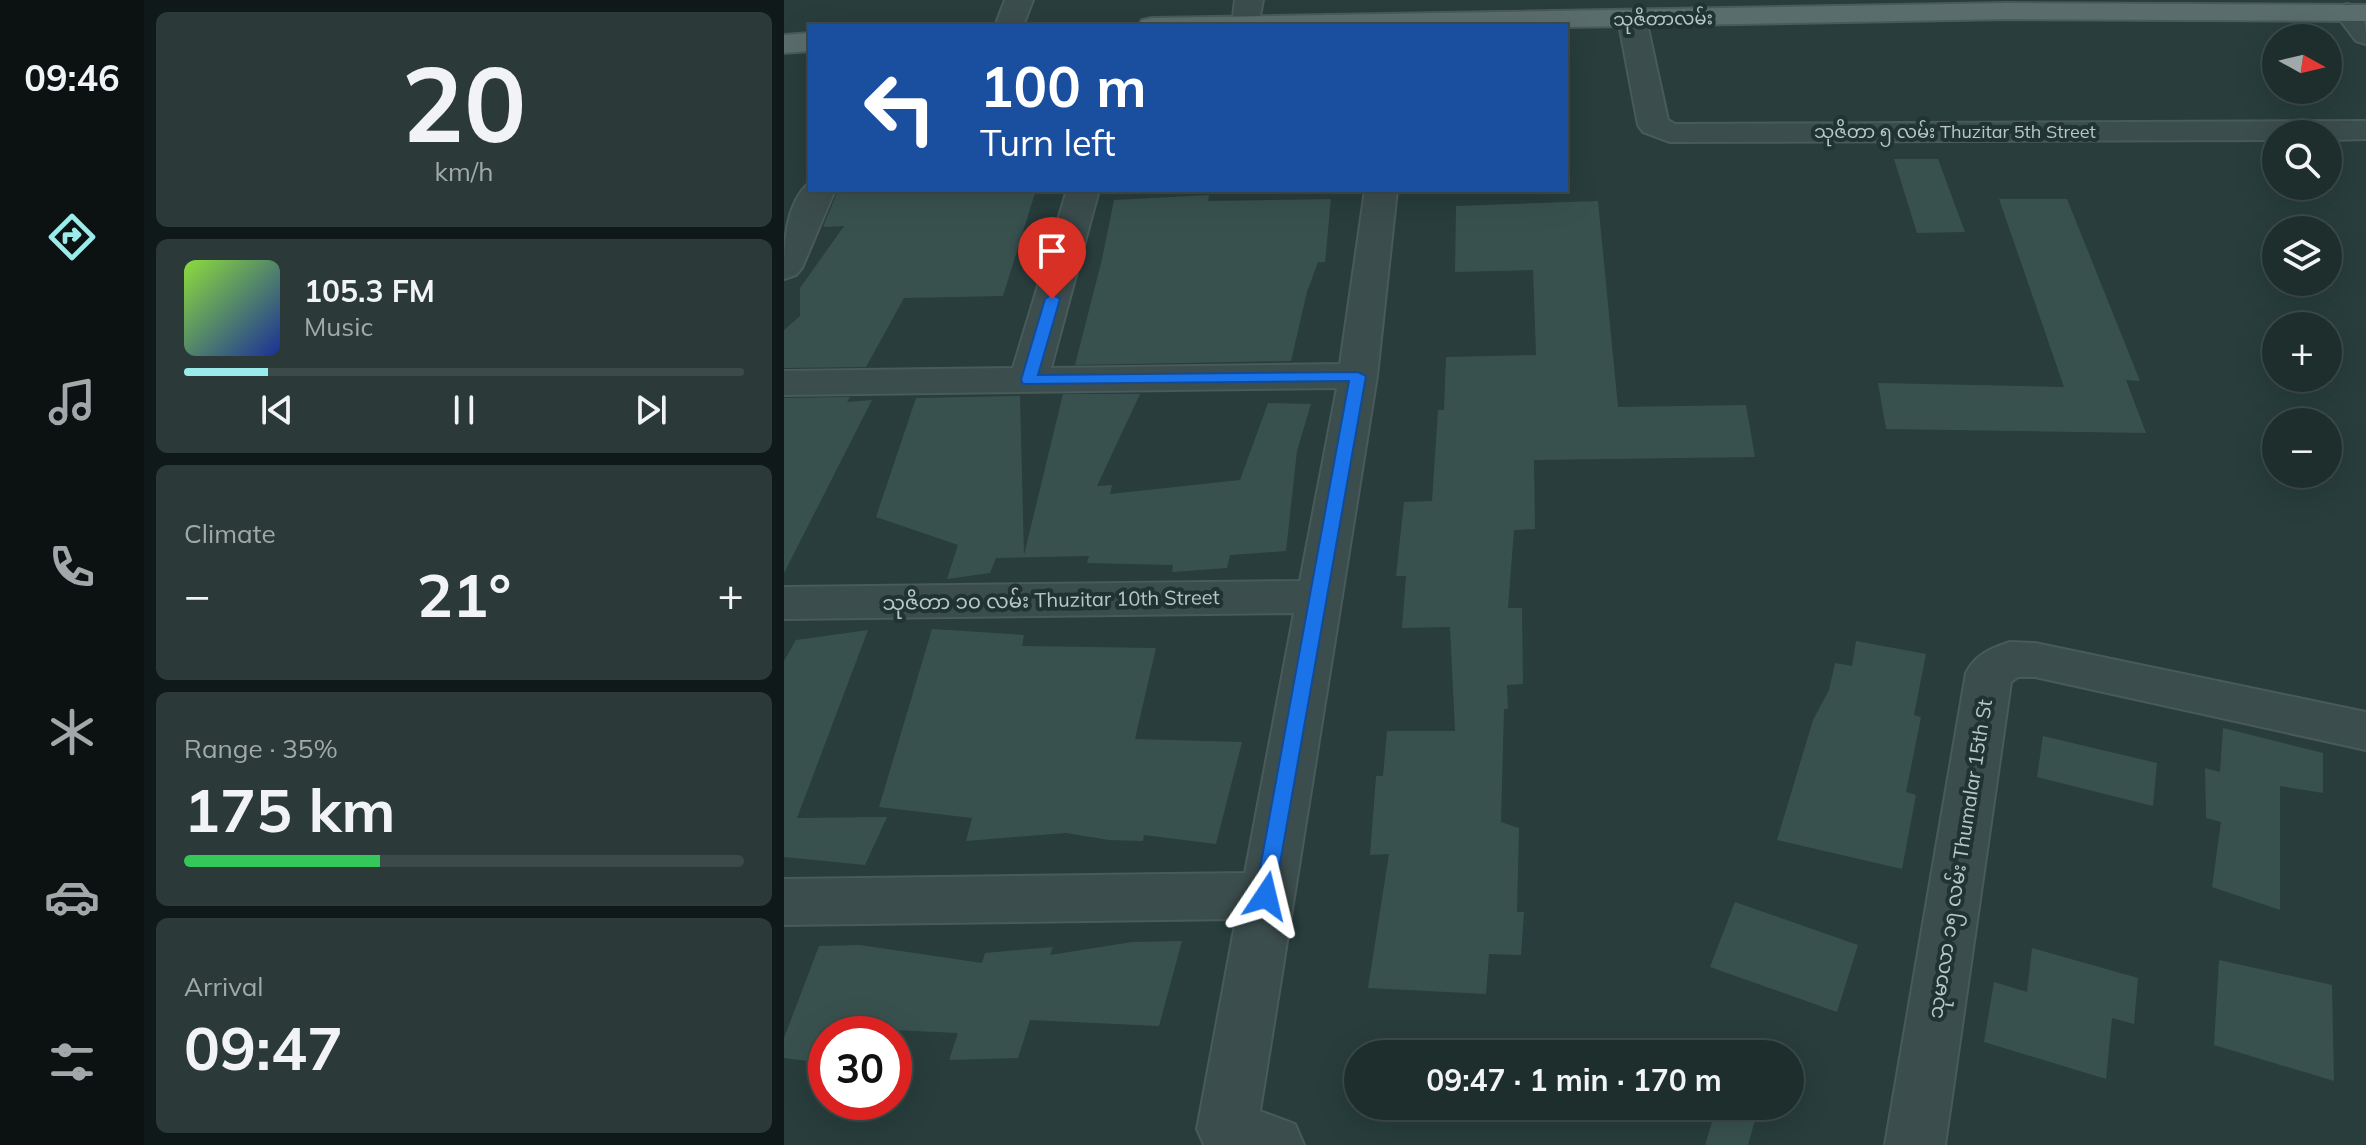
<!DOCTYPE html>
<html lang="en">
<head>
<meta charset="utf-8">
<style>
  :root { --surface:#1e2e2d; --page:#2b3a39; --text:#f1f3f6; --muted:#a1a8aa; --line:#3c4a49; --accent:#9aeceb }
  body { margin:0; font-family:Mulish,"Noto Sans Myanmar",sans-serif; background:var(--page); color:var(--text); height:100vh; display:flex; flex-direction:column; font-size:30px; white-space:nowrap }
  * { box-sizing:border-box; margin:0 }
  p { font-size:26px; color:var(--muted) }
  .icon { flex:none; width:44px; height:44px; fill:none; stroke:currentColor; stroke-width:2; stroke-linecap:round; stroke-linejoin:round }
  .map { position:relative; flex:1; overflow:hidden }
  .drawer { display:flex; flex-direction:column; gap:12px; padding:12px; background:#101919; width:640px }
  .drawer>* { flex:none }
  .banner { position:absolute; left:24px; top:24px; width:760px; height:168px; border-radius:0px; box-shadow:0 8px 32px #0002,0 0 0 2px var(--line); background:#1a4fa0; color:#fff; overflow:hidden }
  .needle { width:52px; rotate:98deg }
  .buttons { position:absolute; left:1478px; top:24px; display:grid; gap:16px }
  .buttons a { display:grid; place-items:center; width:80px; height:80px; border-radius:50%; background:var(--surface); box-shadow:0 8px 32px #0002,0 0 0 2px var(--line); font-size:40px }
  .speed { position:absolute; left:24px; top:1016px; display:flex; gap:16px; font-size:40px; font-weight:700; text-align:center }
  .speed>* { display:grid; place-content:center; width:104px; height:104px; border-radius:50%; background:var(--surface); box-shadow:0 8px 32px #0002,0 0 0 2px var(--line); line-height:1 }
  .speed .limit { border:12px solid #d22; background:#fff; color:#111 }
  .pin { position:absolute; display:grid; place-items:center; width:68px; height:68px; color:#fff; margin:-82px -34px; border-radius:50% 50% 50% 0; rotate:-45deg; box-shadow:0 0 8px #0007 }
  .pin .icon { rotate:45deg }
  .me { position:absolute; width:88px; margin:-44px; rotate:10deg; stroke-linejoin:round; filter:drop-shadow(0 0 6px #0008) }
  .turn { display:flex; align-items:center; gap:28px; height:168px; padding:0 40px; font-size:36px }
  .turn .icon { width:104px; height:104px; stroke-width:2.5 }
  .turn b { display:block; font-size:56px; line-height:68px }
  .big { font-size:60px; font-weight:700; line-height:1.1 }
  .drawer .tile { flex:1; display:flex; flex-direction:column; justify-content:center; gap:12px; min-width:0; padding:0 28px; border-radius:12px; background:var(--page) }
  .drawer .dial { align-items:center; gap:0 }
  .dial b { font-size:104px; line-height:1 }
  .song { display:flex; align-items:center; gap:24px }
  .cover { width:96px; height:96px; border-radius:12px; background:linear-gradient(135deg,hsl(90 70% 55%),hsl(230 70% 35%)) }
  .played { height:8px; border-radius:4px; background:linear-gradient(90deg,var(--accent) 15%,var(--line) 15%) }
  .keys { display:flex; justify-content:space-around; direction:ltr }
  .heat { display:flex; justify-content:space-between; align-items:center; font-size:44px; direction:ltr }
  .charge { height:12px; border-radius:6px; background:linear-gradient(90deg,#34c759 35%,var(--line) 0) }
  .trip { position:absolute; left:560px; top:1040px; width:460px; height:80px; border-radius:40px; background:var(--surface); box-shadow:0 8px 32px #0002,0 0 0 2px var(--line); font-weight:700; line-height:80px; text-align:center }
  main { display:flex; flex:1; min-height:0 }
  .tab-bar { display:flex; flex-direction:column; width:144px; justify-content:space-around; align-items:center; background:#0c1212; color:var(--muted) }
  .tab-bar .icon { width:56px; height:56px }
  .tab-bar .selected { color:var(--accent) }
  .tab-bar b { font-size:36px; color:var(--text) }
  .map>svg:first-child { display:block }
  .building { fill:#38514f }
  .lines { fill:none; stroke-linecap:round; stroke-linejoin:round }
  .minor-casing { stroke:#485a59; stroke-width:4 }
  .major-casing { stroke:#485a59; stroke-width:4 }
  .minor { fill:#3c4d4d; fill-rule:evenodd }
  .major { fill:#5a6d6c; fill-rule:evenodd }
  .route { fill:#1a73e8; stroke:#114b97; stroke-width:2 }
  .labels { text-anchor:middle; stroke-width:8; stroke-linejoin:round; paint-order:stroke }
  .far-street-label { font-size:18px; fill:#b8c8c8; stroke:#213332 }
  .street-label { font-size:20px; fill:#b8c8c8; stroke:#213332 }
</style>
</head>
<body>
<main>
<nav class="tab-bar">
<b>09:46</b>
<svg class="icon selected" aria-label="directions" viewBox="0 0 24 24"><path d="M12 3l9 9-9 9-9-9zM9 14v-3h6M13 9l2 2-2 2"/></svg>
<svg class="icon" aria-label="music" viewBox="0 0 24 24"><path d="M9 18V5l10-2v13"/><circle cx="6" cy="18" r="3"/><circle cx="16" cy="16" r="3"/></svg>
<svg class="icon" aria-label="phone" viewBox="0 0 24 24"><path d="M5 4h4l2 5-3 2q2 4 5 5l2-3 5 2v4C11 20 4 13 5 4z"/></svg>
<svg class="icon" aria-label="climate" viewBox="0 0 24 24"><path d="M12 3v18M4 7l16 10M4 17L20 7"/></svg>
<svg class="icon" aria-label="car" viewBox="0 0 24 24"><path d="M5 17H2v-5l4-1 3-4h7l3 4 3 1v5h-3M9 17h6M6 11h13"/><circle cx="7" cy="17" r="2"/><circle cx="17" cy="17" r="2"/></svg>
<svg class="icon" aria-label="filters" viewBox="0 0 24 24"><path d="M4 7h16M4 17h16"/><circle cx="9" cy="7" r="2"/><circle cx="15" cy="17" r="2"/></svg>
</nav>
<section class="drawer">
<div class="tile dial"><b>20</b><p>km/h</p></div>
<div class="tile">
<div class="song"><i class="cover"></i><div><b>105.3 FM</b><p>Music</p></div></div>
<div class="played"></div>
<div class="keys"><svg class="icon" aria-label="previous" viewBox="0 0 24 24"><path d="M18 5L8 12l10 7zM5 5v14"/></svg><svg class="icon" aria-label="pause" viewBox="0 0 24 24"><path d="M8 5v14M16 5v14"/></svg><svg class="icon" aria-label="next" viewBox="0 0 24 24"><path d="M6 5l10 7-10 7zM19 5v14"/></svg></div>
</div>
<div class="tile"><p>Climate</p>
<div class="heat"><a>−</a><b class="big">21°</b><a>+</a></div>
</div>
<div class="tile"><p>Range · 35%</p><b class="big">175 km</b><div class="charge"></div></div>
<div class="tile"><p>Arrival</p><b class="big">09:47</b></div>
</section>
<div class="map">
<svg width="1582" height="1145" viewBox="0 0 1582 1145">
  <rect width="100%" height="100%" fill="#283d3c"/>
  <g class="building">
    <path d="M 1110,159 L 1154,159 L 1181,232 L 1133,233 Z"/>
    <path d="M 54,190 L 252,190 L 219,296 L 120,298 L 82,367 L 0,368 L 0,330 L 16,316 L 16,288 L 60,226 L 39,227 Z"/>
    <path d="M 425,195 L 424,201 L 547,199 L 541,262 L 534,262 L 523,292 L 507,361 L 291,365 L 318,259 L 330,200 Z"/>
    <path d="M 1215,199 L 1283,199 L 1356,381 L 1342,380 L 1362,433 L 1102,429 L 1094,383 L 1280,387 Z"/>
    <path d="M 814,201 L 834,407 L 962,405 L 971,457 L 750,460 L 751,529 L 730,530 L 724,608 L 738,608 L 739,684 L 723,685 L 724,709 L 720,709 L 717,822 L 735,828 L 733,912 L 740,912 L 737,955 L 705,954 L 702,994 L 584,988 L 605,854 L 586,855 L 592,776 L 599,776 L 603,731 L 671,731 L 666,627 L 618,628 L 622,576 L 612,576 L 620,502 L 648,501 L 654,410 L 660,410 L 662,357 L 752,355 L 749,270 L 671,272 L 672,206 Z"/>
    <path d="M 279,394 L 356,394 L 313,486 L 328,485 L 326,494 L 456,480 L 484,403 L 527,404 L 513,451 L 502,551 L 446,555 L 443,568 L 388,572 L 389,565 L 303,563 L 305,556 L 212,558 L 206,573 L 163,579 L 174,545 L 92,517 L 132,398 L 236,396 L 240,555 Z"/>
    <path d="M 66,397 L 63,402 L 88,400 L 0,573 L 0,398 Z"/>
    <path d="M 148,629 L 240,635 L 238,646 L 372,648 L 351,739 L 458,742 L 432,844 L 360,835 L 359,841 L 325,840 L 282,833 L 182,841 L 188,818 L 95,807 Z"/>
    <path d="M 84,630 L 13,818 L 103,817 L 81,865 L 0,857 L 0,661 L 12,640 Z"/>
    <path d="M 1072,641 L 1142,654 L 1130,715 L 1137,717 L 1122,792 L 1132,795 L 1118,869 L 993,840 L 1029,720 L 1045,690 L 1051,663 L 1068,666 Z"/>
    <path d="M 1439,728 L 1539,753 L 1539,793 L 1496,786 L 1496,910 L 1428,887 L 1437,822 L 1422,818 L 1421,768 L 1436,772 Z"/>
    <path d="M 1259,736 L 1373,763 L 1369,806 L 1253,777 Z"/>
    <path d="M 951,902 L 1074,945 L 1053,1012 L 926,967 Z"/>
    <path d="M 398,941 L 375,1026 L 246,1020 L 234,1058 L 165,1060 L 174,1033 L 45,1027 L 32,1062 L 0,1058 L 0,1038 L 35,946 L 76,945 L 198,963 L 201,953 L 269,947 L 266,955 L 348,942 Z"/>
    <path d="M 1248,948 L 1354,978 L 1350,1024 L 1328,1018 L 1322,1079 L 1200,1042 L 1210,982 L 1243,992 Z"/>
    <path d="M 1435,960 L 1548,985 L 1550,1081 L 1430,1045 Z"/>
    <path d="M 933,1106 L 975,1106 L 964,1145 L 921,1145 Z"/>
  </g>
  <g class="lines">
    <g class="minor-casing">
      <g id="minor">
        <path d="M 221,0 L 249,0 L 239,26 L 211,26 Z"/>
        <path d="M 451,0 L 479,0 L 474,26 L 448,26 Z"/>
        <path d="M 1564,4 C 1582,9 1582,25 1582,44 L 1572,41 L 1550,12 L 1554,6 Z"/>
        <path d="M 848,11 L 858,13 L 862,19 L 884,120 L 891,124 L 1582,121 L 1582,139 L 1544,140 L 1544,134 L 1492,134 L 1492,140 L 886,142 L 859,132 L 854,125 L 834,19 L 838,13 Z"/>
        <path d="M 26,182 L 26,190 L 51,190 L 18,268 L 12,275 L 0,279 C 0,247 0,204 26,182 Z"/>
        <path d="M 283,190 L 315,190 L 267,368 L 556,364 L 581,190 L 613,190 L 593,376 L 476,1111 L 511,1124 L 520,1145 L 420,1145 L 413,1129 L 452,919 L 0,925 L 0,879 L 461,873 L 510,613 L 0,619 L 0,587 L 516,581 L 553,388 L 0,395 L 0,371 L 229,368 Z"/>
        <path d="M 1226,642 L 1251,643 L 1582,712 L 1582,750 L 1251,677 L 1234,677 L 1227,682 L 1161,1145 L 1101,1145 L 1182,673 C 1191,655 1207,648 1226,642 Z"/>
      </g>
    </g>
    <g class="major-casing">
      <g id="major">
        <path d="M 1225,3 L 1582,5 L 1582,21 L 1225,19 L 782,27 L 354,26 L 358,20 L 368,18 Z"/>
        <path d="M 26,33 L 26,51 L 0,53 L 0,35 Z"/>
      </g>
    </g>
    <use href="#minor" class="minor"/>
    <use href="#major" class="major"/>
  </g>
  <path class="route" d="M 268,294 L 276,299 L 254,375 L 574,372 L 582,376 L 489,903 L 482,905 L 474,903 L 471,896 L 565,381 L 239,384 L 237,380 L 261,299 Z"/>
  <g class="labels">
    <g class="far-street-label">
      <text transform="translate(879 19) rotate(-1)" y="6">သုဇိတာလမ်း</text>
      <text x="1171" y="138">သုဇိတာ ၅ လမ်း Thuzitar 5th Street</text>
    </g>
    <g class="street-label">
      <text transform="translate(267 600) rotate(-1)" y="7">သုဇိတာ ၁၀ လမ်း Thuzitar 10th Street</text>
      <text transform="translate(1176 859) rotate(-81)" y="7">သုမာလာ ၁၅ လမ်း Thumalar 15th St</text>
    </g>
  </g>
</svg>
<div class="buttons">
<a><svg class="needle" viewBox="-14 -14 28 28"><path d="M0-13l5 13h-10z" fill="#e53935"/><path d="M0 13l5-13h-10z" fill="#a1a8aa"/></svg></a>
<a><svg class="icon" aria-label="search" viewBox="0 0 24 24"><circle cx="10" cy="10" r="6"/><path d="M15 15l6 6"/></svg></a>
<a><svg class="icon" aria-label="layers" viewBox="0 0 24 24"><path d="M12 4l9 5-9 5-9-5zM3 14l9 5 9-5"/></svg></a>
<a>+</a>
<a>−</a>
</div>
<div class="speed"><div class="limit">30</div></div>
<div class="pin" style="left:268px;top:299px;background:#d93025"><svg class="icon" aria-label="arrive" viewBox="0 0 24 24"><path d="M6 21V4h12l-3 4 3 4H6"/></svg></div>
<svg class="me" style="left:482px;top:896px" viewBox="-20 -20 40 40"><path d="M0-17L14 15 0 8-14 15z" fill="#1a73e8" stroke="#fff" stroke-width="4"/></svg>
<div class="trip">09:47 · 1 min · 170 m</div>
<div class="banner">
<div class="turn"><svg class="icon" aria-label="left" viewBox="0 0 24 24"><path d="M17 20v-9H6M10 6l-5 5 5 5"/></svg><div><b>100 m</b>Turn left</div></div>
</div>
</div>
</main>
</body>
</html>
